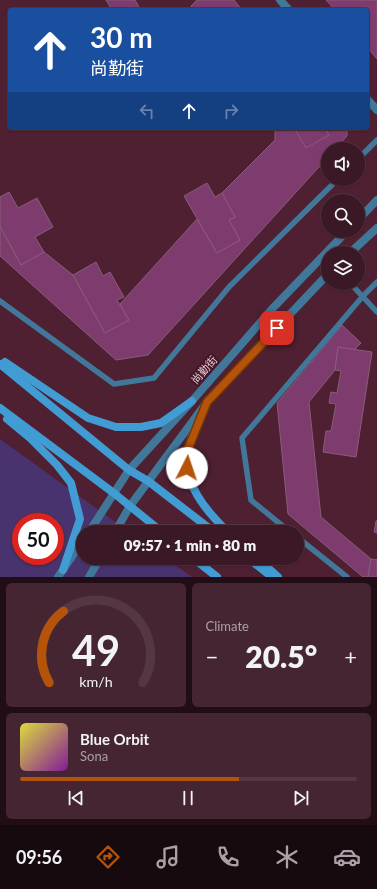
<!DOCTYPE html>
<html lang="en">
<head>
<meta charset="utf-8">
<style>
  :root { --surface:#3a1826; --page:#452532; --text:#f1f3f6; --muted:#aba0a7; --line:#543743; --accent:#b45309 }
  body { margin:0; font-family:Lato,"Noto Sans SC",sans-serif; background:var(--page); color:var(--text); height:100vh; display:flex; flex-direction:column; font-size:15px; white-space:nowrap }
  * { box-sizing:border-box; margin:0 }
  p { font-size:13px; color:var(--muted) }
  .icon { flex:none; width:22px; height:22px; fill:none; stroke:currentColor; stroke-width:2; stroke-linecap:round; stroke-linejoin:round }
  .map { position:relative; height:577px; overflow:hidden }
  .side { display:flex; flex-direction:column; gap:6px; padding:6px; background:#200d15; flex:1 }
  .side>* { flex:none }
  .top-card { position:absolute; left:8px; top:8px; width:361px; height:122px; border-radius:4px; box-shadow:0 1px 3px #0004,0 0 0 1px var(--line); background:#1a4fa0; color:#fff; overflow:hidden }
  .tools { position:absolute; left:321px; top:142px; display:grid; gap:8px }
  .tools a { display:grid; place-items:center; width:44px; height:44px; border-radius:50%; background:var(--surface); box-shadow:0 1px 3px #0004,0 0 0 1px var(--line); font-size:20px }
  .speed { position:absolute; left:12px; top:513px; display:flex; gap:8px; font-size:20px; font-weight:700; text-align:center }
  .speed>* { display:grid; place-content:center; width:52px; height:52px; border-radius:50%; background:var(--surface); box-shadow:0 1px 3px #0004,0 0 0 1px var(--line); line-height:1 }
  .speed .limit { border:6px solid #d22; background:#fff; color:#111 }
  .pin { position:absolute; display:grid; place-items:center; width:34px; height:34px; color:#fff; margin:-17px; border-radius:8px; box-shadow:0 2px 6px #0006 }
  .me { position:absolute; width:44px; margin:-22px; rotate:4deg; stroke-linejoin:round; filter:drop-shadow(0 0 3px #0008) }
  .turn { display:flex; align-items:center; gap:14px; height:84px; padding:0 16px; font-size:18px }
  .turn .icon { width:52px; height:52px; stroke-width:2.5 }
  .turn b { display:block; font-size:28px; line-height:34px }
  .lanes { display:flex; align-items:center; height:38px; padding:0 16px; background:#0003; justify-content:center; gap:20px; direction:ltr }
  .lanes .off { opacity:.35 }
  .big { font-size:30px; font-weight:800; line-height:1.1 }
  .side .widget { flex:1; display:flex; flex-direction:column; justify-content:center; gap:6px; min-width:0; padding:0 14px; border-radius:6px; background:var(--page) }
  .side .dial { align-items:center; gap:0 }
  .dial svg { height:104px; overflow:visible; fill:none; stroke:var(--line); stroke-width:7; stroke-linecap:round; text-anchor:middle }
  .dial text { fill:var(--text); stroke:none }
  .song { display:flex; align-items:center; gap:12px }
  .cover { width:48px; height:48px; border-radius:6px; background:linear-gradient(135deg,hsl(60 70% 55%),hsl(290 70% 35%)) }
  .played { height:4px; border-radius:2px; background:linear-gradient(90deg,var(--accent) 65%,var(--line) 65%) }
  .keys { display:flex; justify-content:space-around; direction:ltr }
  .heat { display:flex; justify-content:space-between; align-items:center; font-size:22px; direction:ltr }
  .side .tiles { flex:1; display:grid; gap:6px; grid-template-columns:1fr 1fr }
  .widget:last-child { grid-column:span 2 }
  .trip { position:absolute; left:76px; top:525px; width:228px; height:40px; border-radius:20px; background:var(--surface); box-shadow:0 1px 3px #0004,0 0 0 1px var(--line); font-weight:800; line-height:40px; text-align:center }
  .tabs { display:flex; height:64px; justify-content:space-around; align-items:center; background:#170a0f; color:var(--muted) }
  .tabs .icon { width:28px; height:28px }
  .tabs .selected { color:var(--accent) }
  .tabs b { font-size:18px; color:var(--text) }
  .map>svg:first-child { display:block }
  .green { fill:#48336e; fill-rule:evenodd }
  .building { fill:#7e3b6d; stroke:#895c7b }
  .lines { fill:none; stroke-linecap:round; stroke-linejoin:round }
  .service { stroke:#417799; stroke-width:5.5 }
  .minor { stroke:#417799; stroke-width:8 }
  .tertiary { stroke:#417799; stroke-width:8 }
  .secondary { stroke:#419cd3; stroke-width:8 }
  .route-casing { stroke:#753606; stroke-width:10 }
  .route { stroke:#b45309; stroke-width:7 }
  .labels { text-anchor:middle; stroke-width:4; stroke-linejoin:round; paint-order:stroke }
  .street-label { font-size:11px; fill:#e7c9d2; stroke:#431628 }
</style>
</head>
<body>
<div class="map">
<svg width="377" height="577" viewBox="0 0 377 577">
  <rect width="100%" height="100%" fill="#4e2032"/>
  <path class="green" d="M 0,439 L 129,532 L 83,532 L 83,558 L 165,558 L 192,577 L 0,577 ZM 21,522 L 55,522 L 55,556 L 21,556 Z"/>
  <g class="building">
    <path d="M 106,0 L 135,0 L 139,7 L 134,10 L 112,10 Z"/>
    <path d="M 197,0 L 234,0 L 242,10 L 195,10 L 191,6 Z"/>
    <path d="M 326,0 L 376,0 L 377,2 L 377,59 L 367,47 L 367,10 L 335,10 Z"/>
    <path d="M 275,128 L 347,128 L 347,136 L 335,149 L 328,149 L 328,157 L 148,355 L 116,360 L 0,256 L 0,226 L 21,265 L 44,252 L 73,275 L 105,333 L 129,320 L 120,304 L 197,219 L 217,253 L 240,240 L 229,220 L 235,217 L 222,193 L 275,140 Z"/>
    <path d="M 294,128 L 325,128 L 329,135 L 306,148 Z"/>
    <path d="M 207,183 L 215,197 L 222,193 L 235,217 L 229,220 L 240,240 L 217,253 L 184,196 Z"/>
    <path d="M 9,192 L 18,208 L 37,198 L 53,227 L 35,237 L 44,252 L 21,265 L 0,226 L 0,197 Z"/>
    <path d="M 96,262 L 103,276 L 110,272 L 124,297 L 117,300 L 129,320 L 105,333 L 73,275 Z"/>
    <path d="M 342,325 L 361,343 L 354,350 L 338,347 L 335,370 L 309,402 L 321,517 L 371,559 L 368,577 L 363,577 L 288,514 L 277,403 Z"/>
    <path d="M 338,347 L 372,352 L 356,457 L 323,452 L 326,431 L 331,431 L 336,404 L 329,403 L 331,392 L 337,393 L 341,371 L 335,370 Z"/>
    <path d="M 376,521 L 377,521 L 377,533 L 374,532 Z"/>
    <path d="M 371,559 L 377,560 L 377,559 L 377,577 L 368,577 Z"/>
  </g>
  <g class="lines">
    <g class="service">
      <path d="M 358,159 L 377,140"/>
      <path d="M 350,283 L 377,312"/>
      <path d="M 0,301 L 114,384 L 154,378 L 229,287 L 338,179"/>
      <path d="M 290,532 L 251,500 L 242,438 L 363,296 L 377,282"/>
      <path d="M 297,537 L 347,577"/>
    </g>
    <g class="minor">
      <path d="M 280,0 L 289,10"/>
      <path d="M 367,99 L 377,110"/>
    </g>
    <g class="tertiary">
      <path d="M 358,220 L 377,200"/>
      <path d="M 350,253 L 377,228"/>
      <path d="M 89,532 L 129,470 L 192,401 L 272,309 L 347,231"/>
      <path d="M 115,532 L 130,506 L 207,402 L 328,274"/>
      <path d="M 58,577 L 83,540"/>
      <path d="M 89,577 L 100,558"/>
    </g>
    <g class="secondary">
      <path d="M 5,362 L 88,418 L 116,427 L 141,427 L 161,423 L 192,401"/>
      <path d="M 0,364 L 129,470 L 148,481 L 214,532"/>
      <path d="M 207,402 C 202,416 191,435 188,449 C 181,482 206,511 228,532"/>
      <path d="M 0,408 L 115,494 L 162,532"/>
      <path d="M 7,419 L 30,438 L 57,465 L 71,483 L 80,519 L 63,570"/>
      <path d="M 193,558 L 217,577"/>
      <path d="M 248,558 L 272,577"/>
      <path d="M 257,558 L 278,577"/>
    </g>
  </g>
  <g class="lines">
    <g class="route-casing">
      <path id="route" d="M 187,468 L 188,449 L 207,402 L 277,328"/>
    </g>
    <use href="#route" class="route"/>
  </g>
  <g class="labels">
    <g class="street-label">
      <text transform="translate(204 370) rotate(-49)" y="4">尚勤街</text>
    </g>
  </g>
</svg>
<div class="tools">
<a><svg class="icon" aria-label="sound" viewBox="0 0 24 24"><path d="M4 9h4l5-4v14l-5-4H4zM17 9q2 3 0 6"/></svg></a>
<a><svg class="icon" aria-label="search" viewBox="0 0 24 24"><circle cx="10" cy="10" r="6"/><path d="M15 15l6 6"/></svg></a>
<a><svg class="icon" aria-label="layers" viewBox="0 0 24 24"><path d="M12 4l9 5-9 5-9-5zM3 14l9 5 9-5"/></svg></a>
</div>
<div class="speed"><div class="limit">50</div></div>
<div class="pin" style="left:277px;top:328px;background:#d93025"><svg class="icon" aria-label="arrive" viewBox="0 0 24 24"><path d="M6 21V4h12l-3 4 3 4H6"/></svg></div>
<svg class="me" style="left:187px;top:468px" viewBox="-20 -20 40 40"><circle r="19" fill="#fff"/><path d="M0-13L10 11 0 6-10 11z" fill="#b45309"/></svg>
<div class="trip">09:57 · 1 min · 80 m</div>
<div class="top-card">
<div class="turn"><svg class="icon" aria-label="ahead" viewBox="0 0 24 24"><path d="M12 20V5M6 11l6-6 6 6"/></svg><div><b>30 m</b>尚勤街</div></div>
<div class="lanes"><svg class="icon off" aria-label="left" viewBox="0 0 24 24"><path d="M17 20v-9H6M10 6l-5 5 5 5"/></svg><svg class="icon" aria-label="ahead" viewBox="0 0 24 24"><path d="M12 20V5M6 11l6-6 6 6"/></svg><svg class="icon off" aria-label="right" viewBox="0 0 24 24"><path d="M7 20v-9h11M14 6l5 5-5 5"/></svg></div>
</div>
</div>
<section class="side">
<div class="tiles">
<div class="widget dial"><svg viewBox="0 0 100 80">
<path d="M14 69A42 42 0 1 1 86 69"/>
<path d="M14 69A42 42 0 0 1 25 14" stroke="#b45309"/>
<text x="50" y="56" font-size="32" font-weight="700">49</text>
<text x="50" y="72" font-size="11">km/h</text>
</svg></div>
<div class="widget"><p>Climate</p>
<div class="heat"><a>−</a><b class="big">20.5°</b><a>+</a></div>
</div>
<div class="widget">
<div class="song"><i class="cover"></i><div><b>Blue Orbit</b><p>Sona</p></div></div>
<div class="played"></div>
<div class="keys"><svg class="icon" aria-label="previous" viewBox="0 0 24 24"><path d="M18 5L8 12l10 7zM5 5v14"/></svg><svg class="icon" aria-label="pause" viewBox="0 0 24 24"><path d="M8 5v14M16 5v14"/></svg><svg class="icon" aria-label="next" viewBox="0 0 24 24"><path d="M6 5l10 7-10 7zM19 5v14"/></svg></div>
</div>
</div>
</section>
<nav class="tabs">
<b>09:56</b>
<svg class="icon selected" aria-label="directions" viewBox="0 0 24 24"><path d="M12 3l9 9-9 9-9-9zM9 14v-3h6M13 9l2 2-2 2"/></svg>
<svg class="icon" aria-label="music" viewBox="0 0 24 24"><path d="M9 18V5l10-2v13"/><circle cx="6" cy="18" r="3"/><circle cx="16" cy="16" r="3"/></svg>
<svg class="icon" aria-label="phone" viewBox="0 0 24 24"><path d="M5 4h4l2 5-3 2q2 4 5 5l2-3 5 2v4C11 20 4 13 5 4z"/></svg>
<svg class="icon" aria-label="climate" viewBox="0 0 24 24"><path d="M12 3v18M4 7l16 10M4 17L20 7"/></svg>
<svg class="icon" aria-label="car" viewBox="0 0 24 24"><path d="M5 17H2v-5l4-1 3-4h7l3 4 3 1v5h-3M9 17h6M6 11h13"/><circle cx="7" cy="17" r="2"/><circle cx="17" cy="17" r="2"/></svg>
</nav>
</body>
</html>
